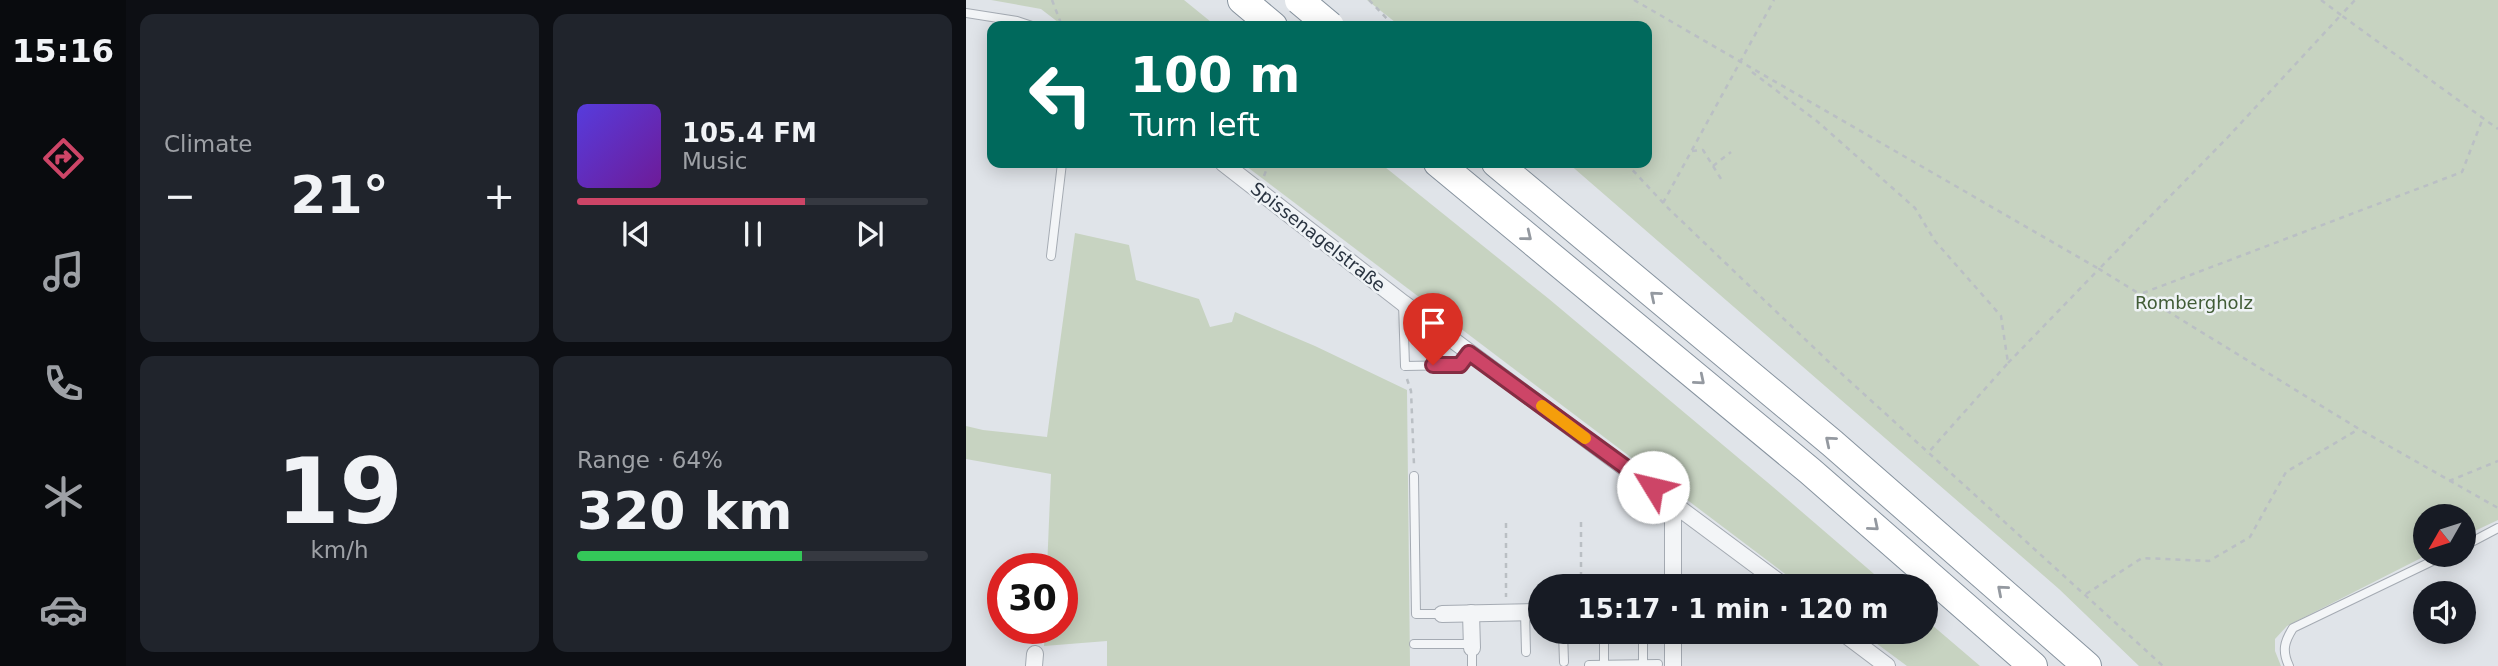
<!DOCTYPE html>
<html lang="en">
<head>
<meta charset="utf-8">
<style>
  :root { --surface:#171b24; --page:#20242c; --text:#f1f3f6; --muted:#9ea1a6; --line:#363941; --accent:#cd4567 }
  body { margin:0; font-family:"DejaVu Sans",sans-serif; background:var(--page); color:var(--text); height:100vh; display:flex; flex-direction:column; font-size:26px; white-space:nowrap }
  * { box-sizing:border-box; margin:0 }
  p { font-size:23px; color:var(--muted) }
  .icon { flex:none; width:38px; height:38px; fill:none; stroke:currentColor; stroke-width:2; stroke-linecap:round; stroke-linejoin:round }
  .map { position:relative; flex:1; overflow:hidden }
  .panel { display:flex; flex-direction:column; gap:14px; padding:14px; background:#0d0f14; width:840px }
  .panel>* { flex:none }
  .guide { position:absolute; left:21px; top:21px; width:665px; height:147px; border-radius:14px; box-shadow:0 4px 18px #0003; background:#00695c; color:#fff; overflow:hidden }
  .needle { width:46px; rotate:231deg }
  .buttons { position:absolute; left:1447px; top:504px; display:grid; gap:14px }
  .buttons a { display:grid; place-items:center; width:63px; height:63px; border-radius:50%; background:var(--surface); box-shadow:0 4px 18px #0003; font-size:35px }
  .speed { position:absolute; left:21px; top:553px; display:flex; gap:14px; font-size:35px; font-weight:700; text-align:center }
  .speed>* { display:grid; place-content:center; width:91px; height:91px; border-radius:50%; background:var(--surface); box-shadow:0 4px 18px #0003; line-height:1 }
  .speed .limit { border:10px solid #d22; background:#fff; color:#111 }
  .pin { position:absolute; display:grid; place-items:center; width:60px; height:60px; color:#fff; margin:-72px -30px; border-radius:50% 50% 50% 0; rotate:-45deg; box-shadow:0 0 7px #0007 }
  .pin .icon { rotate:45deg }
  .me { position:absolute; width:77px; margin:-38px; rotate:306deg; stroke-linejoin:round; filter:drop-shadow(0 0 5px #0008) }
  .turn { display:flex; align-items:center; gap:24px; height:147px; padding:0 28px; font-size:32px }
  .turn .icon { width:91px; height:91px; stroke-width:2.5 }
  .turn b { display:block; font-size:49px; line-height:60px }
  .big { font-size:52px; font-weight:700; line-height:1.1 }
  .panel .widget { flex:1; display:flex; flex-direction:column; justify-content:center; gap:10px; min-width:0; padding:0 24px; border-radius:14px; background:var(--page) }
  .panel .dial { align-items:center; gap:0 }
  .dial b { font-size:91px; line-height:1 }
  .song { display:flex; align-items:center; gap:21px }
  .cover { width:84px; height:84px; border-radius:10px; background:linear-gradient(135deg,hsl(250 70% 55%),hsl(280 70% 35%)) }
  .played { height:7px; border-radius:4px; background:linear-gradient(90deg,var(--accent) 65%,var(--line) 65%) }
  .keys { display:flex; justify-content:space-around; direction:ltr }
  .heat { display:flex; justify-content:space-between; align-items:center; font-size:38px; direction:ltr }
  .charge { height:10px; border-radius:5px; background:linear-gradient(90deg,#34c759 64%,var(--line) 0) }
  .panel .tiles { flex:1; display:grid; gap:14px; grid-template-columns:repeat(2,1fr) }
  .trip { position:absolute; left:562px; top:574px; width:410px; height:70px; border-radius:35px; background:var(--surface); box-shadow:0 4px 18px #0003; font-weight:700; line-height:70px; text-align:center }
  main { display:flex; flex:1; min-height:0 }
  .tabs { display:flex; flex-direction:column; width:126px; justify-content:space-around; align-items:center; background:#090b0e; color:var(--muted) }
  .tabs .icon { width:49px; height:49px }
  .tabs .active { color:var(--accent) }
  .tabs b { font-size:32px; color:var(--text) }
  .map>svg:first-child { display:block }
  .green { fill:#c7d3c1 }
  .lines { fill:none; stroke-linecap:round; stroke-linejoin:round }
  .service-casing { stroke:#a5abb3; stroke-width:10 }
  .minor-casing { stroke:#a5abb3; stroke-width:18 }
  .motorway-casing { stroke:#87939f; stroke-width:30 }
  .path { stroke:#babfc4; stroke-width:2.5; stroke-dasharray:5 5; stroke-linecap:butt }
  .service { stroke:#f3f5f7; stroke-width:8 }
  .minor { stroke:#f3f5f7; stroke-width:16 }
  .motorway { stroke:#fff; stroke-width:28 }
  .motorway-bridge-casing { stroke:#87939f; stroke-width:30; stroke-linecap:butt }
  .motorway-bridge { stroke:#fff; stroke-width:28 }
  .oneway { stroke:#9499a0 }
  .route-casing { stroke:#852d43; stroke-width:18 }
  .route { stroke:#cd4567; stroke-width:12 }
  .slow { stroke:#f59e0b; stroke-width:12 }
  .labels { text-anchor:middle; stroke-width:5; stroke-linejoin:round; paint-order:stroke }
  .street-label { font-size:18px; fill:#293340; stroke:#eff3f6 }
  .park-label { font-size:18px; fill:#415c36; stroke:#eff3f6 }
</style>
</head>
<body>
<main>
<nav class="tabs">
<b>15:16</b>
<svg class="icon active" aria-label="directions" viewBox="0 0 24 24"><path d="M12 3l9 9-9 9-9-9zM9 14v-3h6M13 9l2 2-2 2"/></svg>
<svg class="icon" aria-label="music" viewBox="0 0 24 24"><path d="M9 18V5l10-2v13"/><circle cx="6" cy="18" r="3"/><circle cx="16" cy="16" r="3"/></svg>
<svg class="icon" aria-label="phone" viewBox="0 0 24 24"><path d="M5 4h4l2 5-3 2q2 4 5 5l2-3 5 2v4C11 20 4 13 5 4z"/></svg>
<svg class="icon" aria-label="climate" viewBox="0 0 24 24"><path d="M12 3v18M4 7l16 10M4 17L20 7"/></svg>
<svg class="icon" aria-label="car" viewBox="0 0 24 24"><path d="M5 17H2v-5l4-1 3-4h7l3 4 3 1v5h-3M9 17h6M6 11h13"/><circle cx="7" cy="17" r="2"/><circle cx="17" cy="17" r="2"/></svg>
</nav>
<section class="panel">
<div class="tiles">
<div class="widget"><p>Climate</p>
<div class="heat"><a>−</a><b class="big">21°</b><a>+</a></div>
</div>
<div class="widget">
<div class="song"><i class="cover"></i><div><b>105.4 FM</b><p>Music</p></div></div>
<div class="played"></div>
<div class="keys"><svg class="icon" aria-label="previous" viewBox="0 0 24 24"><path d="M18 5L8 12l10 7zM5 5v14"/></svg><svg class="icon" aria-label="pause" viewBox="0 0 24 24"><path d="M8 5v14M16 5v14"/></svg><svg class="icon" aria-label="next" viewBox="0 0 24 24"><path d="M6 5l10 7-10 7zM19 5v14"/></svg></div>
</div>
<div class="widget dial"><b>19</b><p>km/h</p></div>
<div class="widget"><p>Range · 64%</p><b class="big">320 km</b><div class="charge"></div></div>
</div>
</section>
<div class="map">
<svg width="1532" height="666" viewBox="0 0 1532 666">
  <rect width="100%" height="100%" fill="#e0e4e9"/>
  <g class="green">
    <path d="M 25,0 L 218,0 L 250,26 L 97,26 L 75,9 Z"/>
    <path d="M 401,0 L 1532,0 L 1532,520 L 1498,536 L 1498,516 L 1460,516 L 1460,555 L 1461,555 L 1321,626 L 1309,639 L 1309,651 L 1315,666 L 1173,666 L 1093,589 L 602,163 L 681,163 L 681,26 L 434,26 Z"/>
    <path d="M 276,163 L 414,163 L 583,299 L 807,487 L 922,586 L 835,586 Z"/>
    <path d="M 109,233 L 163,245 L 170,280 L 233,299 L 244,327 L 266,322 L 269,312 L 349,346 L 441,390 L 444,666 L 141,666 L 141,641 L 78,646 L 79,628 L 96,628 L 96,569 L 81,569 L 85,474 L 0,459 L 0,426 L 17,430 L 81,437 Z"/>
    <path d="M 959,619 L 1014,666 L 941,666 L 895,632 L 959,632 Z"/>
  </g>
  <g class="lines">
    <g class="service-casing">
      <g id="service">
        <path d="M 0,13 L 51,21 L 66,26"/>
        <path d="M 85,256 L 96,163"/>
        <path d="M 437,303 L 439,366 L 494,365 L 503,353"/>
        <path d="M 448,476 L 450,614 L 476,614"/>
        <path d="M 1498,546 L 1532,528"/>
        <path d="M 559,612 L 560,652"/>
        <path d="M 597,632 L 598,662"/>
        <path d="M 638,632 L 638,665"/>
        <path d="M 448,644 L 506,644"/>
        <path d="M 506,648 L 506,666"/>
        <path d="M 677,664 L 677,632"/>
        <path d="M 623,665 L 692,664"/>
        <path d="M 1323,666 C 1316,651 1318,642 1327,628 L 1479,555"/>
      </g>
    </g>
    <g class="minor-casing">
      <g id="minor">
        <path d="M 257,163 L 437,303 L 818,586"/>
        <path d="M 707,586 L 707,502"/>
        <path d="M 505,613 L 506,648"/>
        <path d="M 476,614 L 574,612"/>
        <path d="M 707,632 L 707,666"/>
        <path d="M 876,632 L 921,666"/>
        <path d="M 68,666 L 69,654"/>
      </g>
    </g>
    <g class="motorway-casing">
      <g id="motorway">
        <path d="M 276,0 L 307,26"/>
        <path d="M 472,163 L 844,471 L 1067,666"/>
        <path d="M 530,163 L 866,443 L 1121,666"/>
      </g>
    </g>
    <g class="path">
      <path d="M 86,0 L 96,26"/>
      <path d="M 403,0 L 428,26"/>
      <path d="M 668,0 L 1133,269 L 1262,137 L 1375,15 L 1532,129"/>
      <path d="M 1355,0 L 1375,15 L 1389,0"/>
      <path d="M 786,72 L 852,122 L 949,208 L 969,241 L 1035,316 L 1042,363 L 961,454"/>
      <path d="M 726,151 L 737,150 L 757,182"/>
      <path d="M 660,163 L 702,208 L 866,365 L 1197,666"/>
      <path d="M 747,166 L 765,152"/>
      <path d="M 298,176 L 303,163"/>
      <path d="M 697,203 L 808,0"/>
      <path d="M 1177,293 L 1496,172 L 1517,118"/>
      <path d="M 1042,363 L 1133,269 L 1393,429 L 1532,508"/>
      <path d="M 441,379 L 445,391 L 448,465"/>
      <path d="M 1483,481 L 1532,461"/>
      <path d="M 615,522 L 615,586"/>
      <path d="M 540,523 L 540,597"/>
      <path d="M 1120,594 L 1176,558 L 1243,561 L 1284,537 L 1320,472 L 1393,429"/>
    </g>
    <use href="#service" class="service"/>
    <use href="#minor" class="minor"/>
    <use href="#motorway" class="motorway"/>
    <g class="motorway-bridge-casing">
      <path id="motorway-bridge" d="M 333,0 L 364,26"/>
    </g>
    <use href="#motorway-bridge" class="motorway-bridge"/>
  </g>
  <defs><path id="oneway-chevron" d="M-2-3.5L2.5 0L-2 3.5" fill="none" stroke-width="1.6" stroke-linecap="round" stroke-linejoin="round" transform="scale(1.75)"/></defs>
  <g class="oneway">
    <use href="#oneway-chevron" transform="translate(561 236) rotate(39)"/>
    <use href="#oneway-chevron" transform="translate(689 296) rotate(-140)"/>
    <use href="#oneway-chevron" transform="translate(734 380) rotate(40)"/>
    <use href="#oneway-chevron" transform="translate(864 441) rotate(-140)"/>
    <use href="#oneway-chevron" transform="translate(908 526) rotate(40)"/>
    <use href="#oneway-chevron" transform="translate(1036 590) rotate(-139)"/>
  </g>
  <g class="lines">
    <g class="route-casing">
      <path id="route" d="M 467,365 L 494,365 L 503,353 L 687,487"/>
    </g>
    <use href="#route" class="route"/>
    <path class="slow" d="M 576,406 L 619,438"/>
  </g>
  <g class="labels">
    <g class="street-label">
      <text transform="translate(352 237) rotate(38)" y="6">Spissenagelstraße</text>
    </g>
    <g class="park-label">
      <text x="1228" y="309">Rombergholz</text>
    </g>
  </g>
</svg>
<div class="buttons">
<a><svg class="needle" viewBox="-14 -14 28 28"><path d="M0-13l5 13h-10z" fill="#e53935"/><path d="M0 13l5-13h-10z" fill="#9ea1a6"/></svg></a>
<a><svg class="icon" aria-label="sound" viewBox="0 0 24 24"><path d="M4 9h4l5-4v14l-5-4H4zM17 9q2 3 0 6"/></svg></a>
</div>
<div class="speed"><div class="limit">30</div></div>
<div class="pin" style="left:467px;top:365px;background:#d93025"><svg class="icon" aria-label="arrive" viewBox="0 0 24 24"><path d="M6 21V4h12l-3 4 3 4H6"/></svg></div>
<svg class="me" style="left:687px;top:487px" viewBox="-20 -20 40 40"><circle r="19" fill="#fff"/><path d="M0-13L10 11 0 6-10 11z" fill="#cd4567"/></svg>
<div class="trip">15:17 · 1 min · 120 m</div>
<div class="guide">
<div class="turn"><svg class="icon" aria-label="left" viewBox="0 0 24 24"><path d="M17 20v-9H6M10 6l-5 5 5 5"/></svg><div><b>100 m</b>Turn left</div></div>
</div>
</div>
</main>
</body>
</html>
